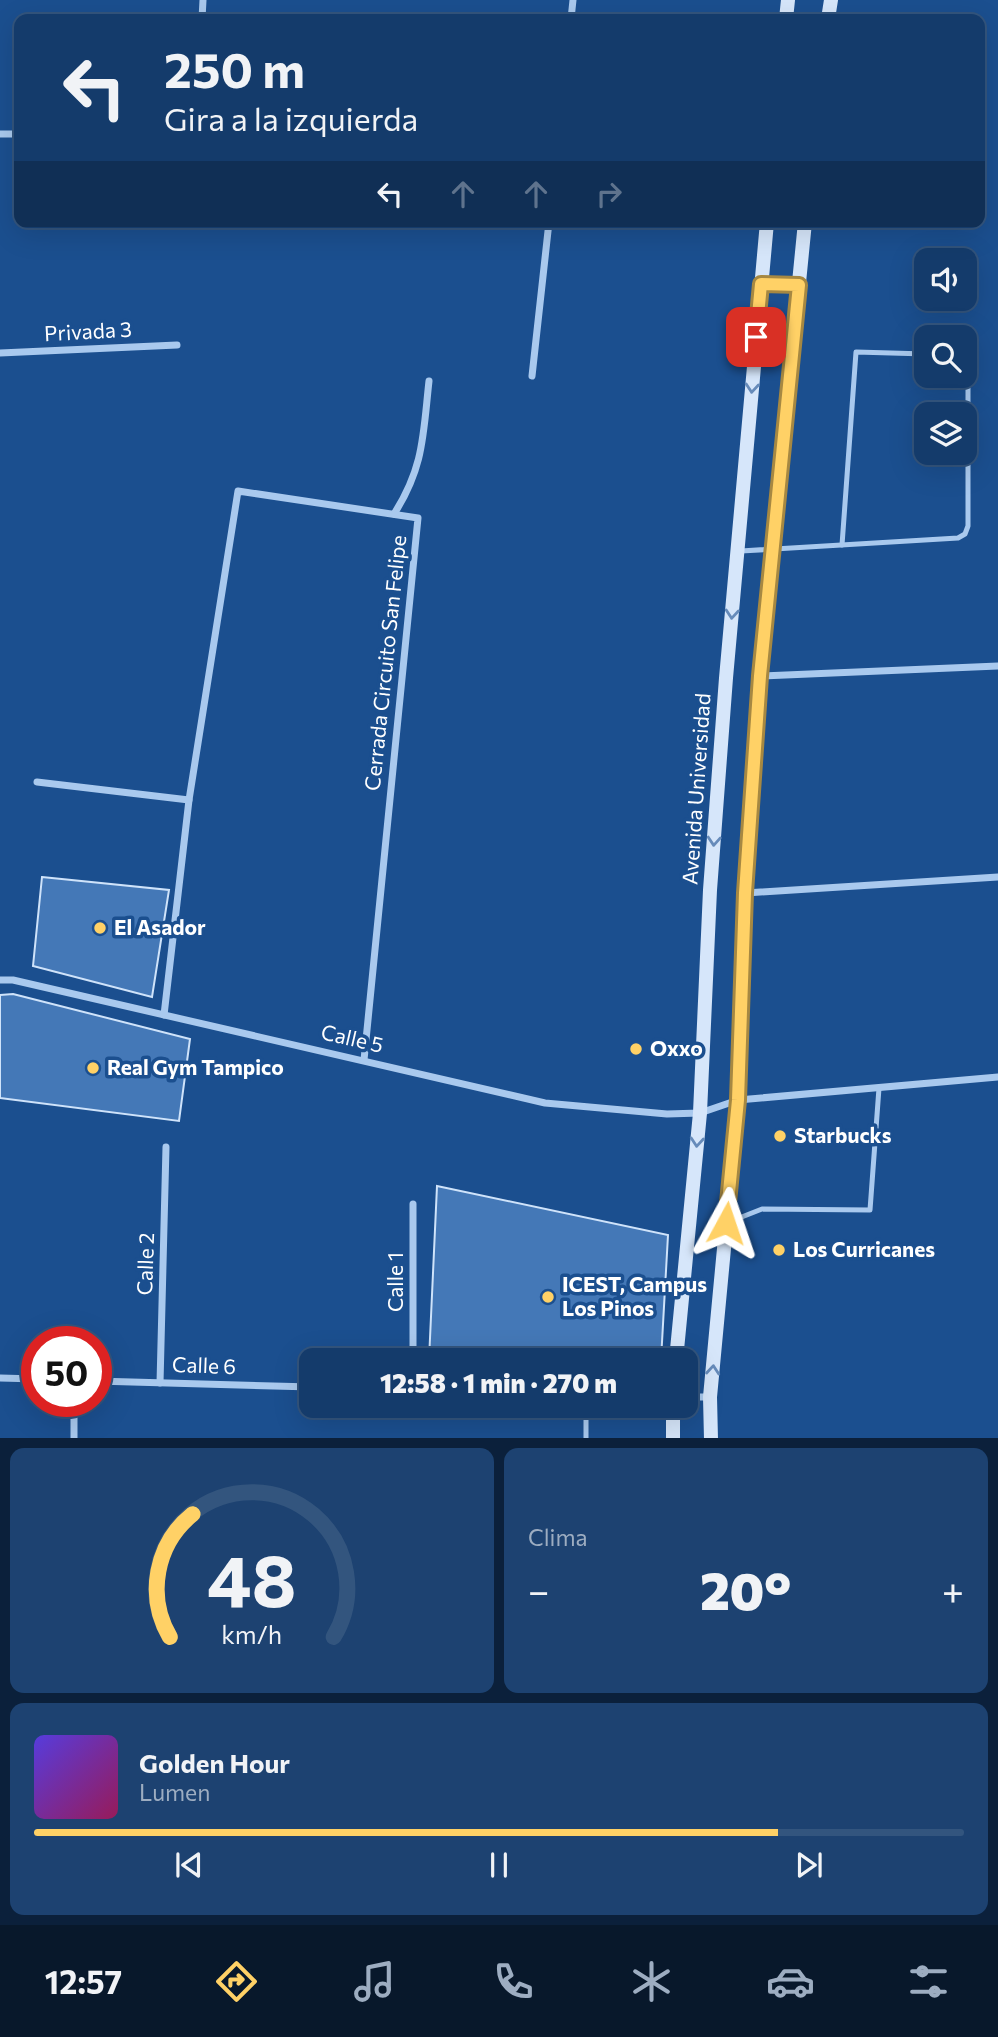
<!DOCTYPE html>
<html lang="es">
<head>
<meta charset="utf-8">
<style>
  :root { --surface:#143b6b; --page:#1d4271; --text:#f1f3f6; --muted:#9dadc1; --line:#33557e; --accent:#ffd166 }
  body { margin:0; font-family:Commissioner,sans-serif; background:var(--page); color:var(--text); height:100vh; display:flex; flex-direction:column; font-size:26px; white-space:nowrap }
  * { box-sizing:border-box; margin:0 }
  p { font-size:23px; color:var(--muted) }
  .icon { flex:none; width:38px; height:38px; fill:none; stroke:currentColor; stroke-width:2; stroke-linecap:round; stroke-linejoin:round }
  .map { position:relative; height:1438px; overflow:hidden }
  .drawer { display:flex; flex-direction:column; gap:10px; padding:10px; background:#0b203b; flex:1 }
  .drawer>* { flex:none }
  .top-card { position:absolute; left:14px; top:14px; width:971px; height:214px; border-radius:14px; box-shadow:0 7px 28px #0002,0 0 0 2px var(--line); background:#143b6b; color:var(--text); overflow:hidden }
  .fabs { position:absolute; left:914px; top:248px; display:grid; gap:14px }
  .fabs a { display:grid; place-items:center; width:63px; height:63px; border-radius:14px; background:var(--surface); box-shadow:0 7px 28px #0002,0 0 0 2px var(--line); font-size:35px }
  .speed { position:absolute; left:21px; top:1326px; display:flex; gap:14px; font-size:35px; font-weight:700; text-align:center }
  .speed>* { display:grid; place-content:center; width:91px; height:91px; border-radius:50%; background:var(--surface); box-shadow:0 7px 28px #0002,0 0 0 2px var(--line); line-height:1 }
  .speed .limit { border:10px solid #d22; background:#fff; color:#111 }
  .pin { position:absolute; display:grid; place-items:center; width:60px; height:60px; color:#fff; margin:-30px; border-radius:14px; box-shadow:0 4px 10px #0006 }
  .me { position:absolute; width:77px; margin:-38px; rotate:5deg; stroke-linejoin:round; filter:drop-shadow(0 0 5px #0008) }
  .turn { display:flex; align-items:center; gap:24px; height:147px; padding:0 35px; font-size:32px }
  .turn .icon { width:91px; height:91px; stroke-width:2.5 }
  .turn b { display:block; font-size:49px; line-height:60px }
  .lanes { display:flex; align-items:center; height:66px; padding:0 35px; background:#0003; justify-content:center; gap:35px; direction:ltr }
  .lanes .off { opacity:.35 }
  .big { font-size:52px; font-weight:800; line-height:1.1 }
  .drawer .card { flex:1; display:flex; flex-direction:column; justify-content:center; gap:10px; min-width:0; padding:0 24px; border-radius:14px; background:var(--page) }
  .drawer .dial { align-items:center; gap:0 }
  .dial svg { height:182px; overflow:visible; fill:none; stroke:var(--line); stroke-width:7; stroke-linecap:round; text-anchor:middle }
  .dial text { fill:var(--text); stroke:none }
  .song { display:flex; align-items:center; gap:21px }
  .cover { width:84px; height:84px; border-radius:10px; background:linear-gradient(135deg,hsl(250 70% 55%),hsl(330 70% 35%)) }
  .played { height:7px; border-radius:4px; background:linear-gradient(90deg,var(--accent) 80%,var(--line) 80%) }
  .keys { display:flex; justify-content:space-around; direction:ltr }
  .heat { display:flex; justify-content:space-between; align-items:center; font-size:38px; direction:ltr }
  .drawer .tiles { flex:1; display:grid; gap:10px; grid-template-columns:1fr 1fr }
  .card:last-child { grid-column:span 2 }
  .trip { position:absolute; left:299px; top:1348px; width:399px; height:70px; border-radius:14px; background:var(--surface); box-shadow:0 7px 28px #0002,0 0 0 2px var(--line); font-weight:800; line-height:70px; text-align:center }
  .tabs { display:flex; height:112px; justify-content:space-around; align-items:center; background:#08182b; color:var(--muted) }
  .tabs .icon { width:49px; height:49px }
  .tabs .current { color:var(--accent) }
  .tabs b { font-size:32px; color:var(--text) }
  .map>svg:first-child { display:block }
  .building { fill:#4478b7; stroke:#cfe3fa; stroke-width:2 }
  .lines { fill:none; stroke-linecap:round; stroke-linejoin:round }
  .lane { stroke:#a9c9ee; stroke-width:5 }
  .street { stroke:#a9c9ee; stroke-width:7 }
  .secondary { stroke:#d6e6fa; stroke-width:14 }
  .oneway { stroke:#668bba }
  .route-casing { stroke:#a68842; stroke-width:18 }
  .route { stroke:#ffd166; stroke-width:12 }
  .poi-dot { fill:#ffd166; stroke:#1b4f8f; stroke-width:2.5 }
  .labels { text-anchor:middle; stroke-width:7; stroke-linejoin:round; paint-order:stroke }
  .street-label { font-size:21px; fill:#fff; stroke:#1b4f8f }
  .poi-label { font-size:21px; font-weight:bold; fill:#fff; stroke:#1b4f8f; text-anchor:start }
</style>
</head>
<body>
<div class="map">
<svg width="998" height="1439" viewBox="0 0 998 1439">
  <rect width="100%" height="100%" fill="#1b4f8f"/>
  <g class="building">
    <path d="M 42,877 L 169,890 L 152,997 L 33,966 Z"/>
    <path d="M 13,994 L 190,1039 L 179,1121 L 0,1098 L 0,995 Z"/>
    <path d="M 437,1186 L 668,1235 L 661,1360 L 429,1360 Z"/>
  </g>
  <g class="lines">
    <g class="lane">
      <path d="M 842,545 L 856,352 L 926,354"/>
      <path d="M 741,551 L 958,538 L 965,534 L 968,526 L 968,356 L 964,356"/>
      <path d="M 729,1222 L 762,1209 L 870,1210 L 879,1088"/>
      <path d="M 586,1439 L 586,1405"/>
    </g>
    <g class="street">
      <path d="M 202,19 L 203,0"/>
      <path d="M 571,19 L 573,0"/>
      <path d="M 0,134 L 19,134"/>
      <path d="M 0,353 L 177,345"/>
      <path d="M 532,376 L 549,222"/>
      <path d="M 394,514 C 424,467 423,435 429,381"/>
      <path d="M 761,676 L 998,666"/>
      <path d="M 37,782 L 189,800"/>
      <path d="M 746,893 L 998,877"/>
      <path d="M 0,980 L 13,980 L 545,1103 L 667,1114 L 700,1113 L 738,1100 L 998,1077"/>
      <path d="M 164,1015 L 189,800 L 238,491 L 418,518 L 364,1060"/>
      <path d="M 413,1204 L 413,1360"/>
      <path d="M 0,1378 L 37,1379"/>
      <path d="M 96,1381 L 312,1387"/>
      <path d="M 160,1383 L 166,1147"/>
      <path d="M 686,1397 L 710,1397"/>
      <path d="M 74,1439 L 74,1402"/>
    </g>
    <g class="secondary">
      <path d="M 786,19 L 788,0"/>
      <path d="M 828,19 L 831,0"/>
      <path d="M 761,284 L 799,285"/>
      <path d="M 676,1360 L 700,1113 L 710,890 L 726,678 L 767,222"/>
      <path d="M 673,1439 L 673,1405"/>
      <path d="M 711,1439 L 710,1397 L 738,1100 L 745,893 L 760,676 L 805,222"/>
    </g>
  </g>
  <defs><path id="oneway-chevron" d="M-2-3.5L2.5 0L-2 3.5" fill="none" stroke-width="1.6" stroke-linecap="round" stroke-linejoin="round" transform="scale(1.75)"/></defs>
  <g class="oneway">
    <use href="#oneway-chevron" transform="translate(752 388) rotate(95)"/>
    <use href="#oneway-chevron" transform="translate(732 614) rotate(95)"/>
    <use href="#oneway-chevron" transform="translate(714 841) rotate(94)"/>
    <use href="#oneway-chevron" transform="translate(697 1142) rotate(95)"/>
    <use href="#oneway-chevron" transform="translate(713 1370) rotate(-85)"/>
  </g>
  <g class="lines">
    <g class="route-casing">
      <path id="route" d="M 726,1223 L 738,1100 L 745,893 L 760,676 L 799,285 L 761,284 L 756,337"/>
    </g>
    <use href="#route" class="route"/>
  </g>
  <g class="poi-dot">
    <circle cx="100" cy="928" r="7"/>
    <circle cx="636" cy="1049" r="7"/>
    <circle cx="93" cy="1068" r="7"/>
    <circle cx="780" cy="1136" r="7"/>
    <circle cx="779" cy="1250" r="7"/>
    <circle cx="548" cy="1297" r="7"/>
  </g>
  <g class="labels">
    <g class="street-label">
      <text transform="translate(88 332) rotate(-3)" y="7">Privada 3</text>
      <text transform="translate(386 663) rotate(-84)" y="7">Cerrada Circuito San Felipe</text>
      <text transform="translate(697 789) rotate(-86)" y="7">Avenida Universidad</text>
      <text transform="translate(352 1039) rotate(13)" y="7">Calle 5</text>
      <text transform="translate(146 1264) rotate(-88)" y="7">Calle 2</text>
      <text transform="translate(396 1282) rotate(-90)" y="7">Calle 1</text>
      <text transform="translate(204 1366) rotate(2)" y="7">Calle 6</text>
    </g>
    <g class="poi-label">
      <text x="114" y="935">El Asador</text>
      <text x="650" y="1056">Oxxo</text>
      <text x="107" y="1075">Real Gym Tampico</text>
      <text x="794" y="1143">Starbucks</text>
      <text x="793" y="1257">Los Curricanes</text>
      <text x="562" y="1292">ICEST, Campus<tspan x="562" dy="24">Los Pinos</tspan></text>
    </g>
  </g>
</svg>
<div class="fabs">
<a><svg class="icon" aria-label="sound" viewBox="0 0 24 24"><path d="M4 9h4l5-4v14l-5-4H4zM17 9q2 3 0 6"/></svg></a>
<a><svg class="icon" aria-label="search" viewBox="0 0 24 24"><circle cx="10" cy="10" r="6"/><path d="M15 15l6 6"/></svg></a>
<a><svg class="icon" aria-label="layers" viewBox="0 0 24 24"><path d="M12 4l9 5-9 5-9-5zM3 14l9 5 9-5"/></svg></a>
</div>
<div class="speed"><div class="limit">50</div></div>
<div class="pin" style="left:756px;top:337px;background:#d93025"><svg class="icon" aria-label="arrive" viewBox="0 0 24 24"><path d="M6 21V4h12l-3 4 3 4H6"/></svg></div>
<svg class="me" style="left:726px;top:1223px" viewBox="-20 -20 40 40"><path d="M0-17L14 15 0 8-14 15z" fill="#ffd166" stroke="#fff" stroke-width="4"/></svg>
<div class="trip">12:58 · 1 min · 270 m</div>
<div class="top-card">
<div class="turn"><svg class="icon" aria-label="left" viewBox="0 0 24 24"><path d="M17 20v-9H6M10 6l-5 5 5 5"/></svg><div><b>250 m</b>Gira a la izquierda</div></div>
<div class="lanes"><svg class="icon" aria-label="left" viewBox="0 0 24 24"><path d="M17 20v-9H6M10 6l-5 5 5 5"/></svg><svg class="icon off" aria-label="ahead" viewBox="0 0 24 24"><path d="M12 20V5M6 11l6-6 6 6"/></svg><svg class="icon off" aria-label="ahead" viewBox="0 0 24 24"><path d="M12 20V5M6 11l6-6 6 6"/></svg><svg class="icon off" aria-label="right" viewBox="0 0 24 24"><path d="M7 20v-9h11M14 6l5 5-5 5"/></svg></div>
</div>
</div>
<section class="drawer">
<div class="tiles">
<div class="card dial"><svg viewBox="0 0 100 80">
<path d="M14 69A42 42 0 1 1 86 69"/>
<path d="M14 69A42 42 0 0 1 24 15" stroke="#ffd166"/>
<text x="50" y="56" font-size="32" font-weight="700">48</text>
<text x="50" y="72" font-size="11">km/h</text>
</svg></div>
<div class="card"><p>Clima</p>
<div class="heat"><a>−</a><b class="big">20°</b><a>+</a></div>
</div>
<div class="card">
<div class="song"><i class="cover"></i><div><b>Golden Hour</b><p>Lumen</p></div></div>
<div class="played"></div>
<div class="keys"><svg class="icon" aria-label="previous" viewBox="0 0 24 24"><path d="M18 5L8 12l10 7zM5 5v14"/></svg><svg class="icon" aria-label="pause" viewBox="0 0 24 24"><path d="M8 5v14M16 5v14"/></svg><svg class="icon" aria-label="next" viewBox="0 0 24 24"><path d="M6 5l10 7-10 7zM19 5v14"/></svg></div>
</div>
</div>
</section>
<nav class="tabs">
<b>12:57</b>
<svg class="icon current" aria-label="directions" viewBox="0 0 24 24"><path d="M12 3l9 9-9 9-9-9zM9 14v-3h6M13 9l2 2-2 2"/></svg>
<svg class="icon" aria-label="music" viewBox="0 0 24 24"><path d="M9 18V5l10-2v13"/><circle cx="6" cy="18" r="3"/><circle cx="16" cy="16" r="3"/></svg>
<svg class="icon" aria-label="phone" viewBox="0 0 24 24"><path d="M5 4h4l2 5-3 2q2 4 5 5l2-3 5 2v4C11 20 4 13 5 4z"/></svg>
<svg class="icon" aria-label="climate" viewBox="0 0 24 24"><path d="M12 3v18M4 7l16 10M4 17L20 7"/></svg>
<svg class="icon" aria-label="car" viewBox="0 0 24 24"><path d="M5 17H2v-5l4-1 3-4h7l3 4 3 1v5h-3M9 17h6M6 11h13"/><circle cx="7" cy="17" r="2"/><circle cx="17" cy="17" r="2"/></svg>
<svg class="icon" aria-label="filters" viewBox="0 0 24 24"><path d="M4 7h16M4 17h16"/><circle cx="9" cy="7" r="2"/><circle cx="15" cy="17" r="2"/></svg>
</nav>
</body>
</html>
